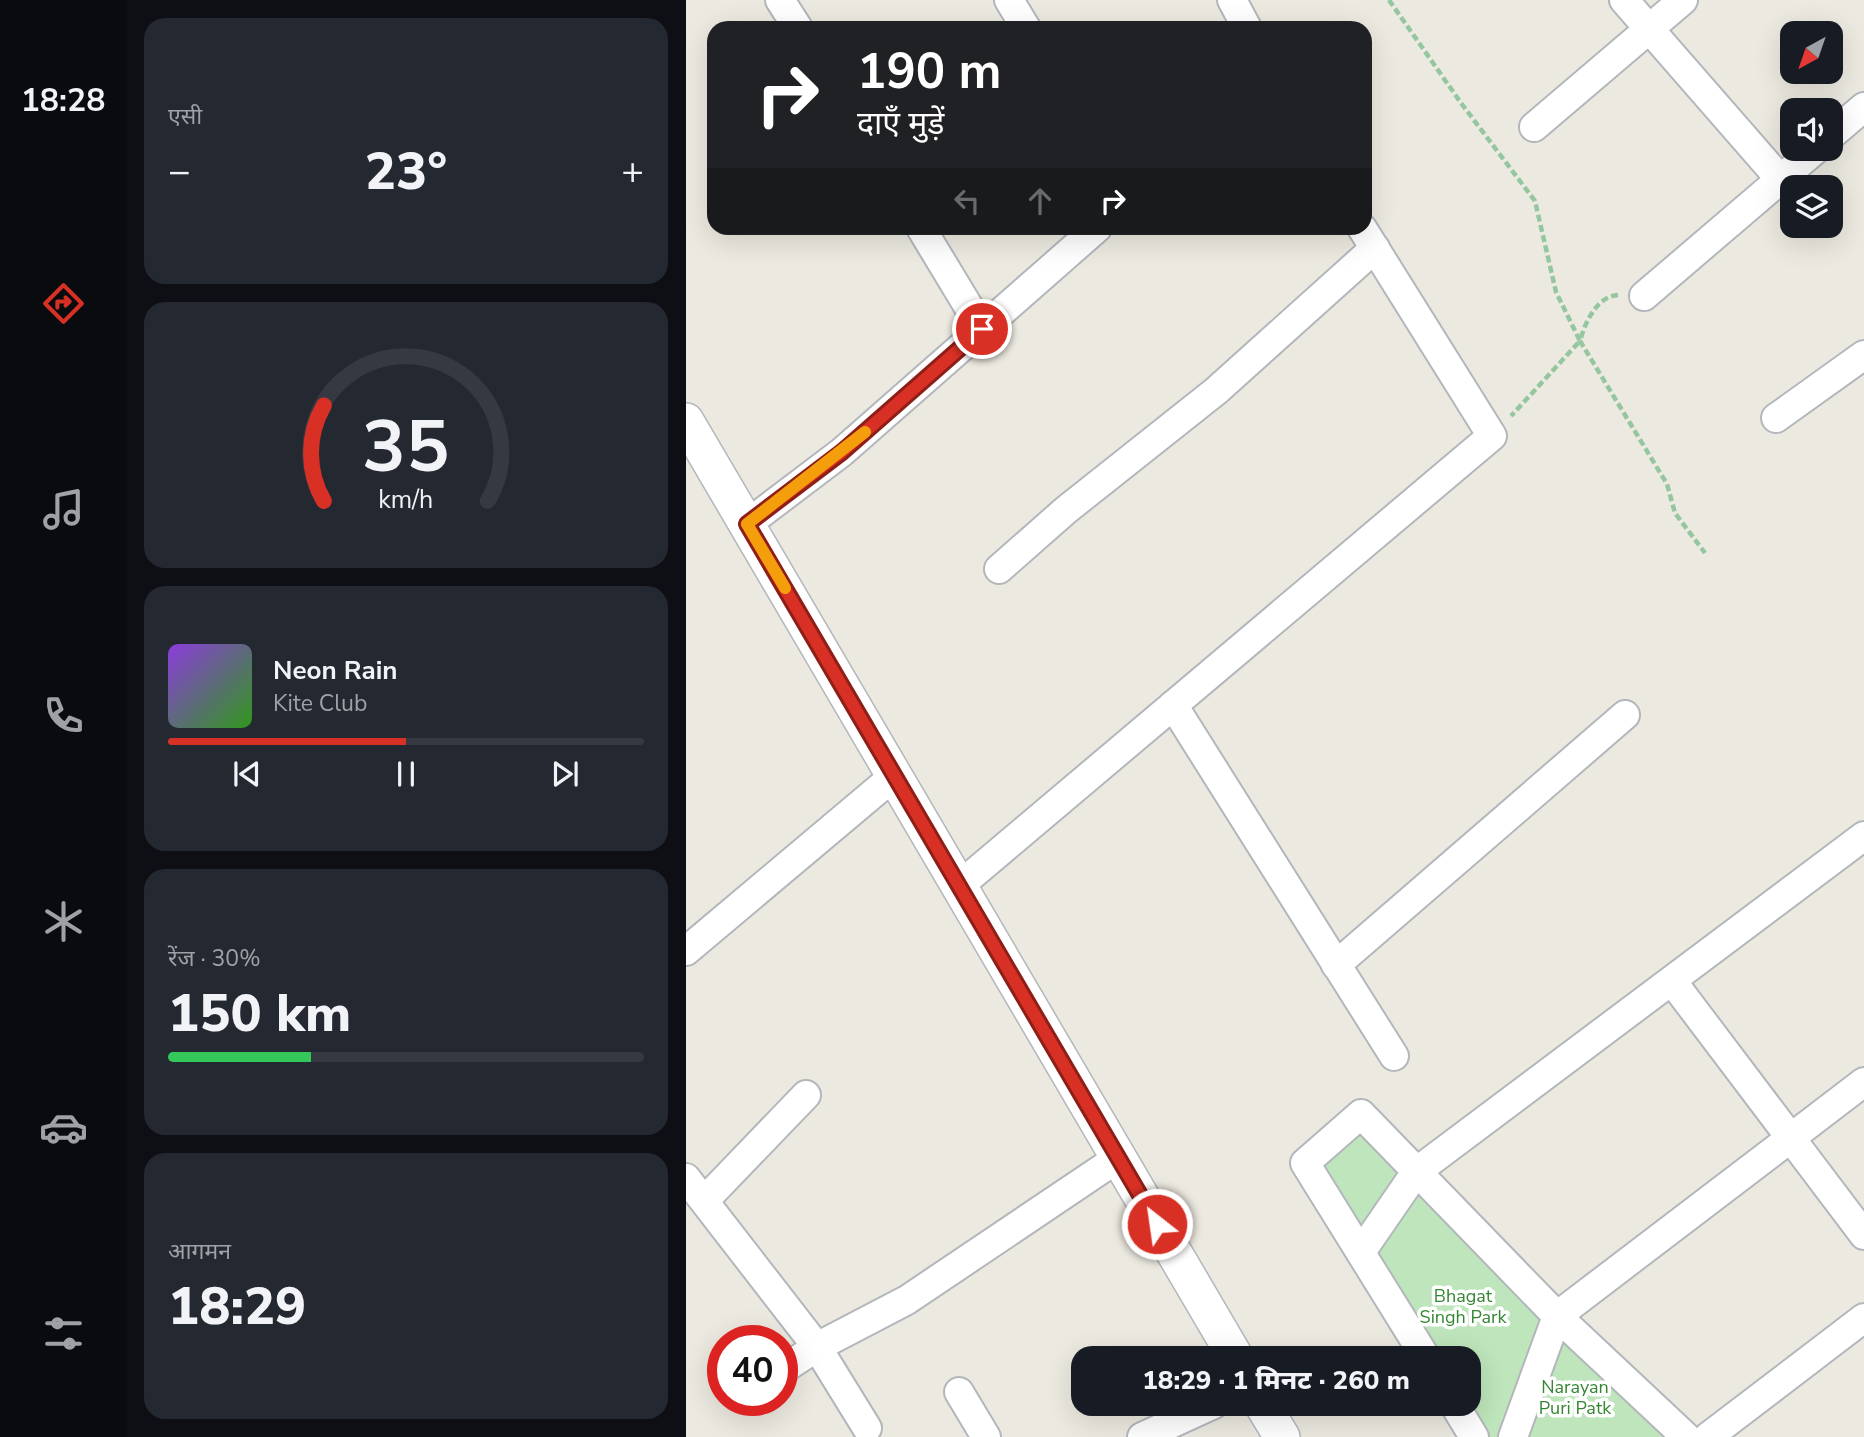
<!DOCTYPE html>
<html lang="hi">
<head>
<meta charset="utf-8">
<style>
  :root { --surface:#171b24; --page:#242831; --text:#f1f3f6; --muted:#9ea1a6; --line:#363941; --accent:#d93025 }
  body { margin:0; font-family:"Nunito Sans","Noto Sans Devanagari",sans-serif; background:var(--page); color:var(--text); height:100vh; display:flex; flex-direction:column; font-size:26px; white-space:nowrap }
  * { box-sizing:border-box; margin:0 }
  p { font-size:23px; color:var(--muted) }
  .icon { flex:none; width:38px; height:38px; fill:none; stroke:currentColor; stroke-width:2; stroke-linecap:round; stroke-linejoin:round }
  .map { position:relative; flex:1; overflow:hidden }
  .drawer { display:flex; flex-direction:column; gap:18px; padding:18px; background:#0d0f14; width:560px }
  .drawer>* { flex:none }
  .guide { position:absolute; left:21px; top:21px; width:665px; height:214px; border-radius:21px; box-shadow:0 7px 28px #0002; background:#202124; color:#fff; overflow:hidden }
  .needle { width:46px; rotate:220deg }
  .buttons { position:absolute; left:1094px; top:21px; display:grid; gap:14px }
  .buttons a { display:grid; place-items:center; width:63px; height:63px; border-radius:14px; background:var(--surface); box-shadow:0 7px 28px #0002; font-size:35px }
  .speed { position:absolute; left:21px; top:1325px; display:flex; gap:14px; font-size:35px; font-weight:700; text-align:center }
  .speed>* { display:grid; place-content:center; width:91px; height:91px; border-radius:50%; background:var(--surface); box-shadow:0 7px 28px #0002; line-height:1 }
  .speed .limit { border:10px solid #d22; background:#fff; color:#111 }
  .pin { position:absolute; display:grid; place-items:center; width:60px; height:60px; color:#fff; margin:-30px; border:4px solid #fff; border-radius:50%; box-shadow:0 2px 7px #0007 }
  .me { position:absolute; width:77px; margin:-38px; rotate:330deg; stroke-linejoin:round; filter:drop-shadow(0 0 5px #0008) }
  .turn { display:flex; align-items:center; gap:24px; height:147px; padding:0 35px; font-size:32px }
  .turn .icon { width:91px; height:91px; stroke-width:2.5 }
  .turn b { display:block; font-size:49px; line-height:60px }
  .lanes { display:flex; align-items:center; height:66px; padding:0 35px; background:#0003; justify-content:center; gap:35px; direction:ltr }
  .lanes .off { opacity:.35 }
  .big { font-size:52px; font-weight:800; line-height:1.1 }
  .drawer .card { flex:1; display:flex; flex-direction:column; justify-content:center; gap:10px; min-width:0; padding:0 24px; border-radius:21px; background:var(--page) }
  .drawer .dial { align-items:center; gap:0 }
  .dial svg { height:182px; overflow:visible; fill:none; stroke:var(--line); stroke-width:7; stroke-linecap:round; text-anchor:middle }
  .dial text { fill:var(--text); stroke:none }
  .song { display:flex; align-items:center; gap:21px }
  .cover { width:84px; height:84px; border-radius:10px; background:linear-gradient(135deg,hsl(270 70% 55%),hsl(110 70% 35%)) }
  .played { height:7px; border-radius:4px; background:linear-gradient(90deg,var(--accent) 50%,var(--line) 50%) }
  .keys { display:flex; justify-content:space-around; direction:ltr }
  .heat { display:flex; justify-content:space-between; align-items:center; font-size:38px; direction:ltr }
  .charge { height:10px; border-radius:5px; background:linear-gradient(90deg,#34c759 30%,var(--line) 0) }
  .trip { position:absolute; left:385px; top:1346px; width:410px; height:70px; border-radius:21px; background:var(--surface); box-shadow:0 7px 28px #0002; font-weight:800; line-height:70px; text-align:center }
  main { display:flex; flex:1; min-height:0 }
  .menu { display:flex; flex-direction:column; width:126px; justify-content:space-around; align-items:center; background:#090b0e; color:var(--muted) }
  .menu .icon { width:49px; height:49px }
  .menu .selected { color:var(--accent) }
  .menu b { font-size:32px; color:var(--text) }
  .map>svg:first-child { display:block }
  .green { fill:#bee5bb }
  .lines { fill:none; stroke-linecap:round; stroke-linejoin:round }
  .minor-casing { stroke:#b3b7bb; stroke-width:32 }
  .tertiary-casing { stroke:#b3b7bb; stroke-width:38 }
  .path { stroke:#94c69f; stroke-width:4.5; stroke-dasharray:7 3.5; stroke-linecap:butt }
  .minor { stroke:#fff; stroke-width:28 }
  .tertiary { stroke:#fff; stroke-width:35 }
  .route-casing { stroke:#8d1f18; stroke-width:18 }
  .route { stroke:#d93025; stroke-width:12 }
  .slow { stroke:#f59e0b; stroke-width:12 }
  .labels { text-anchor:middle; stroke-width:7; stroke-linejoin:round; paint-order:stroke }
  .park-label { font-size:18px; fill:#358633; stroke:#fff }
</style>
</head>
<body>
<main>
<nav class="menu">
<b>18:28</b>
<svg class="icon selected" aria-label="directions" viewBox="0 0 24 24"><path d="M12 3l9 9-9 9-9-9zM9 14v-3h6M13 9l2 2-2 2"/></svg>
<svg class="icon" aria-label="music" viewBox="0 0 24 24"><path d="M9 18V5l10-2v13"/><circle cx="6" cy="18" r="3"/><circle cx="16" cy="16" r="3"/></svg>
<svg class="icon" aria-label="phone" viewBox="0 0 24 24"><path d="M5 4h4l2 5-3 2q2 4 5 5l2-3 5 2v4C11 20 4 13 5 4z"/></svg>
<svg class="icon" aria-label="climate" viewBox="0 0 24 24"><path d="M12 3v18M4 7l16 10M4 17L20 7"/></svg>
<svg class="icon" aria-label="car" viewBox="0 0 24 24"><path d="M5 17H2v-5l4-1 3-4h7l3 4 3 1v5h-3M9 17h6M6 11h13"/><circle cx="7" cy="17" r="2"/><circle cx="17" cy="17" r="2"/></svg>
<svg class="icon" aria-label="filters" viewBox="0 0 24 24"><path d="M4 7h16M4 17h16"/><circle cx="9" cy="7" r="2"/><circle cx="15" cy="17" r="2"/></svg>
</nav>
<section class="drawer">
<div class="card"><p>एसी</p>
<div class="heat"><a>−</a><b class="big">23°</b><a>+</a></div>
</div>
<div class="card dial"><svg viewBox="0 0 100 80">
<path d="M14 69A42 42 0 1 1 86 69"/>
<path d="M14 69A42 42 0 0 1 14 27" stroke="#d93025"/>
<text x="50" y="56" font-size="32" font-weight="700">35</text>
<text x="50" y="72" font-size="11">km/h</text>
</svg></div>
<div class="card">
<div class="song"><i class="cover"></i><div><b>Neon Rain</b><p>Kite Club</p></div></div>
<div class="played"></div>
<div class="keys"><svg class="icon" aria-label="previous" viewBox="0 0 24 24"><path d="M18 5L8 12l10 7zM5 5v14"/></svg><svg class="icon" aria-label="pause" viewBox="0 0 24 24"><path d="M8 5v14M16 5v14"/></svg><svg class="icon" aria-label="next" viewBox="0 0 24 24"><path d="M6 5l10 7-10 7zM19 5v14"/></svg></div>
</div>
<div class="card"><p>रेंज · 30%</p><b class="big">150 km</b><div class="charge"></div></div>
<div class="card"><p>आगमन</p><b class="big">18:29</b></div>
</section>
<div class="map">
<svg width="1178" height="1437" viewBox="0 0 1178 1437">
  <rect width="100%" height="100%" fill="#ece9e0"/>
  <g class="green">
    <path d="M 679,1125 L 857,1319 L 811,1437 L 796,1437 L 782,1404 L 782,1358 L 748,1358 L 631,1164 Z"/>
    <path d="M 873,1329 L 981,1437 L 835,1437 Z"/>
  </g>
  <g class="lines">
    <g class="minor-casing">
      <g id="minor">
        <path d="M 94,0 L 112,28"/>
        <path d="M 323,0 L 340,28"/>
        <path d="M 546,0 L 561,28"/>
        <path d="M 938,0 L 1095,180"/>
        <path d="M 848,127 L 997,0"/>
        <path d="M 1144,136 L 1178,107"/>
        <path d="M 235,228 L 296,329"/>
        <path d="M 958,296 L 1130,149"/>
        <path d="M 1090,418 L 1178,355"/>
        <path d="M 61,524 L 156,452 L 411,228"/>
        <path d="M 313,569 L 380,510 L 530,391 L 689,248"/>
        <path d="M 487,705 L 708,1056"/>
        <path d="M 273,886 L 806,436 L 676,228"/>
        <path d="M 0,951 L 208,776"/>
        <path d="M 650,965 L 939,715"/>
        <path d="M 986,981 L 1178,1235"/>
        <path d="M 0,1178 L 131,1347 L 181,1428"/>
        <path d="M 19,1200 L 120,1095"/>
        <path d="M 675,1252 L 730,1172 L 1178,836"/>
        <path d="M 740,1358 L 619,1163 L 675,1114 L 871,1316 L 1000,1437"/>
        <path d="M 96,1370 L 131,1347 L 221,1300 L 432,1158"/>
        <path d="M 273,1392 L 300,1437"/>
        <path d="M 768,1404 L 788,1437"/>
        <path d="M 456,1437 L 528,1404"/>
        <path d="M 827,1437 L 871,1316 L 1178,1082"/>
        <path d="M 1022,1437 L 1178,1318"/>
      </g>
    </g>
    <g class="tertiary-casing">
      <g id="tertiary">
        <path d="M 0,421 L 550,1358"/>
        <path d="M 576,1404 L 596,1437"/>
      </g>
    </g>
    <g class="path">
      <path d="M 703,0 L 775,103 L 849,201 L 870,292 L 894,341 L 825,416"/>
      <path d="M 932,295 C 910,297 899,323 894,341 L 981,484 L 989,513 L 1019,553"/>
    </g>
    <use href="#minor" class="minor"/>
    <use href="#tertiary" class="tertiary"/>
  </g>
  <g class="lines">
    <g class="route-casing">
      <path id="route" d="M 296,329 L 156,452 L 61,524 L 471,1224"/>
    </g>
    <use href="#route" class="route"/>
    <path class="slow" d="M 99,588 L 61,524 L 179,432"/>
  </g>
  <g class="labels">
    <g class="park-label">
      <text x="777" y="1302">Bhagat<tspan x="777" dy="21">Singh Park</tspan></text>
      <text x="889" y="1393">Narayan<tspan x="889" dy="21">Puri Patk</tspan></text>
    </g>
  </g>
</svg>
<div class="buttons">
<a><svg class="needle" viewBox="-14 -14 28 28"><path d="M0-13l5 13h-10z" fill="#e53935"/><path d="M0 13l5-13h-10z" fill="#9ea1a6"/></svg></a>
<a><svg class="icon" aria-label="sound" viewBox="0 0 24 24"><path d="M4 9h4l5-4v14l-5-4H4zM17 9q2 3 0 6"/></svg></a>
<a><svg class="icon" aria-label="layers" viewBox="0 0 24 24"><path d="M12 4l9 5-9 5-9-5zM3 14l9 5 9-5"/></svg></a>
</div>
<div class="speed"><div class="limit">40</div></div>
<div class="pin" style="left:296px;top:329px;background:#d93025"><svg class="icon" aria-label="arrive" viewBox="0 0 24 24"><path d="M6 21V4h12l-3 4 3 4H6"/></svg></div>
<svg class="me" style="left:471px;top:1224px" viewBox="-20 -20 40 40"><circle r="17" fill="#d93025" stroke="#fff" stroke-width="3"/><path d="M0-11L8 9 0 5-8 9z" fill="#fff"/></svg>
<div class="trip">18:29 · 1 मिनट · 260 m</div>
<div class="guide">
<div class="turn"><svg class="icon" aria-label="right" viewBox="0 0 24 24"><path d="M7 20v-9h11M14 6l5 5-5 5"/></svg><div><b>190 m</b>दाएँ मुड़ें</div></div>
<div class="lanes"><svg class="icon off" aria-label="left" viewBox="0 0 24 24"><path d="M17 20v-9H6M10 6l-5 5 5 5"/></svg><svg class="icon off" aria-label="ahead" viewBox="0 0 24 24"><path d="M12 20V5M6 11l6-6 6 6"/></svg><svg class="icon" aria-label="right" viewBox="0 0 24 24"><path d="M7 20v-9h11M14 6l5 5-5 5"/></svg></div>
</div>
</div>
</main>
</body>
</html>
